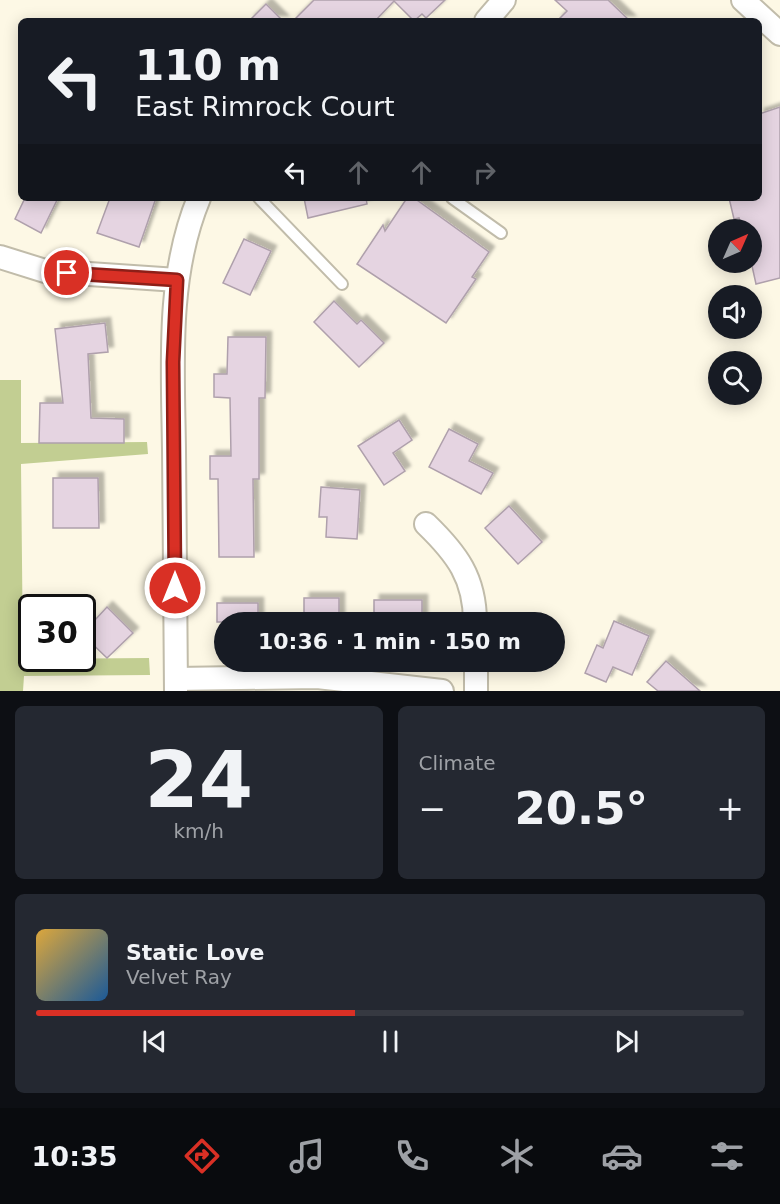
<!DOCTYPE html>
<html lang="en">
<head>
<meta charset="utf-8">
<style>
  :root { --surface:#171b24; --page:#242831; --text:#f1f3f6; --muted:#9ea1a6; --line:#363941; --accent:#d93025 }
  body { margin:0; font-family:"DejaVu Sans",sans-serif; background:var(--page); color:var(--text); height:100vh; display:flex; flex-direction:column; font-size:22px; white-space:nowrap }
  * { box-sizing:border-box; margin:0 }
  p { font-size:20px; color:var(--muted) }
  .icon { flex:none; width:33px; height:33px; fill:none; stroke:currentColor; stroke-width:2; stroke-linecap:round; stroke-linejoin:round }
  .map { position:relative; height:691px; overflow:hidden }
  .side { display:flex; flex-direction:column; gap:15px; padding:15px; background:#0d0f14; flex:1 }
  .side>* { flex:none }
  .hud { position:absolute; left:18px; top:18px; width:744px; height:183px; border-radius:9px; box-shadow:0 3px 15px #0003; background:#171b24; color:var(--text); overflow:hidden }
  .needle { width:39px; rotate:45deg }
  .buttons { position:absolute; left:708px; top:219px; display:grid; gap:12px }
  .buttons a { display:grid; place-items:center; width:54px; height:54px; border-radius:50%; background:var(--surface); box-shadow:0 3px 15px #0003; font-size:30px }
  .speed { position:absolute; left:18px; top:594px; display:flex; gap:12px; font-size:30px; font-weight:700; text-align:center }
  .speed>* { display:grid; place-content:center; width:78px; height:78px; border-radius:50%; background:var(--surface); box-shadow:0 3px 15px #0003; line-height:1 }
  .speed .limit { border:3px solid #111; border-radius:9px; background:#fff; color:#111 }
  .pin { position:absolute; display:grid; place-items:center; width:51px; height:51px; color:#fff; margin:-26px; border:3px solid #fff; border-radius:50%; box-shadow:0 2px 6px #0007 }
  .me { position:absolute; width:66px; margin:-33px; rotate:0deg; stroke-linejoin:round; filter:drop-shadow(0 0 4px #0008) }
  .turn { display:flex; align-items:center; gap:21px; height:126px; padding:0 18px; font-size:27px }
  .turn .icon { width:78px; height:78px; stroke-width:2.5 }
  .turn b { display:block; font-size:42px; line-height:51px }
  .lanes { display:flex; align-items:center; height:57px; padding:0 18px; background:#0003; justify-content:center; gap:30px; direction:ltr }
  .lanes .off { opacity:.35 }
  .big { font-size:45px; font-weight:700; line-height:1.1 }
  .side .widget { flex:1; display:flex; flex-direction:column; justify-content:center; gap:9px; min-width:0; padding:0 21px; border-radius:9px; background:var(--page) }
  .side .dial { align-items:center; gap:0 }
  .dial b { font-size:78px; line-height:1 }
  .song { display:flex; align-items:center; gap:18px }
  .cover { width:72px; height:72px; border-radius:9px; background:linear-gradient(135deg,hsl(40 70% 55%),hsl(210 70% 35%)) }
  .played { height:6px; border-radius:3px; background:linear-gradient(90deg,var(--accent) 45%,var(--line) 45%) }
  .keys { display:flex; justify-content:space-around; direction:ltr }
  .heat { display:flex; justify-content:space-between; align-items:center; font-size:33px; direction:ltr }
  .side .tiles { flex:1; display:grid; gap:15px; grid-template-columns:1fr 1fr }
  .widget:last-child { grid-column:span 2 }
  .trip { position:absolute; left:214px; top:612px; width:351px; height:60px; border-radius:30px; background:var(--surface); box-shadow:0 3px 15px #0003; font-weight:700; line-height:60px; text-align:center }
  .menu { display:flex; height:96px; justify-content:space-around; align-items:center; background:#090b0e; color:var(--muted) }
  .menu .icon { width:42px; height:42px }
  .menu .current { color:var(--accent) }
  .menu b { font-size:27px; color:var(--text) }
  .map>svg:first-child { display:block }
  .green { fill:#c2ce92 }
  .building { fill:#e5d4e1; stroke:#afa0ac; stroke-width:1.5; filter:url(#shadow) }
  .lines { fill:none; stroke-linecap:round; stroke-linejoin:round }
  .lane-casing { stroke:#c1bcaa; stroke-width:14 }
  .street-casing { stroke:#c1bcaa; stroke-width:26 }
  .lane { stroke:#fff; stroke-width:10 }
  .street { stroke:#fff; stroke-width:22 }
  .route-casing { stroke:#8d1f18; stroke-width:15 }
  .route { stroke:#d93025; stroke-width:10 }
</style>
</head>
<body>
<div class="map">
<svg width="780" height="691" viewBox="0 0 780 691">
  <defs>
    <filter id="shadow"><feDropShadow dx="5.5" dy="-5.5" stdDeviation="1.5" flood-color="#0004"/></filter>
  </defs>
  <rect width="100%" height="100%" fill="#fdf8e5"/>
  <path class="green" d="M 0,380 L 21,380 L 21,443 L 147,442 L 148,454 L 21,464 L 23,659 L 149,658 L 150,675 L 24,676 L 23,691 L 0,691 Z"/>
  <g class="building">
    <path d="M 314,0 L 445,0 L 426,18 L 422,14 L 414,21 L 394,1 L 375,21 L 293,21 Z"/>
    <path d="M 555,0 L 608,0 L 630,21 L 557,21 L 567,11 Z"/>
    <path d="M 266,4 L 283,21 L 249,21 Z"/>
    <path d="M 780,107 L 780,278 L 756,284 L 752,266 L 752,230 L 742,230 L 739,218 L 734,219 L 729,198 L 759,198 L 759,114 Z"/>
    <path d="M 25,198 L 58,198 L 41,233 L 15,219 Z"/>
    <path d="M 110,198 L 156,198 L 139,247 L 97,233 Z"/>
    <path d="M 304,198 L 366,198 L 367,204 L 308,218 Z"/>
    <path d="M 407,198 L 414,198 L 489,252 L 472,277 L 476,279 L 446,323 L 357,264 L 383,225 L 385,231 Z"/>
    <path d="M 244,239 L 271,251 L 250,295 L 223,283 Z"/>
    <path d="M 334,301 L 357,324 L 361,320 L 384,343 L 359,367 L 314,322 Z"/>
    <path d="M 105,323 L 108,352 L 88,354 L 91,418 L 124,419 L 124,443 L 39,443 L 40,403 L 63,403 L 55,329 Z"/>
    <path d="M 228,337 L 266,337 L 265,398 L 259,398 L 259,479 L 253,479 L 254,557 L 219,557 L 218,479 L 210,479 L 210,456 L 231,456 L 230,398 L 214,397 L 214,374 L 227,374 Z"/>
    <path d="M 399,420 L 412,440 L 393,453 L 405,471 L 384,485 L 358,446 Z"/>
    <path d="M 449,429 L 478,444 L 469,461 L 493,473 L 481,494 L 429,467 Z"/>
    <path d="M 53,478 L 98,478 L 99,528 L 53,528 Z"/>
    <path d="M 321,487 L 360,490 L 357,539 L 326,537 L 327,517 L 319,517 Z"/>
    <path d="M 509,506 L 542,542 L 518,564 L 485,528 Z"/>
    <rect x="304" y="598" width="35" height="24"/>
    <rect x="374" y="600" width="48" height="22"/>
    <rect x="217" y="603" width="41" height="19"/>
    <path d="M 107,607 L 133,633 L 107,658 L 82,634 Z"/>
    <path d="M 614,621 L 649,636 L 632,675 L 613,667 L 606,682 L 585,673 L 597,645 L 603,648 Z"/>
    <path d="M 666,661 L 700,691 L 658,691 L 647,682 Z"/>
  </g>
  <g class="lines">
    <g class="lane-casing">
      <g id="lane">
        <path d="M 259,198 L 342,284"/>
        <path d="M 452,198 L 501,233"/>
      </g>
    </g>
    <g class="street-casing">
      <g id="street">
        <path d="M 743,0 L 780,34"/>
        <path d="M 486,21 L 504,0"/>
        <path d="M 0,257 L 45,271 L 177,280"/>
        <path d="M 426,524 C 457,554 475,578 475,622"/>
        <path d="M 476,662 L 476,691"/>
        <path d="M 176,679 L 317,677 L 442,691"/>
        <path d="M 176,691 C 175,611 175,530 174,450 C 173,367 166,277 199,198"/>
      </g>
    </g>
    <use href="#lane" class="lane"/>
    <use href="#street" class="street"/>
  </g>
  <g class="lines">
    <g class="route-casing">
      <path id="route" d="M 67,273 L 177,280 L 173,362 L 175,588"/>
    </g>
    <use href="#route" class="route"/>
  </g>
</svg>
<div class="buttons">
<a><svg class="needle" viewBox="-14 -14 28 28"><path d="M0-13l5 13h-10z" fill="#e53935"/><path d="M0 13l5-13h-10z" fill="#9ea1a6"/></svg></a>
<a><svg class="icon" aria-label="sound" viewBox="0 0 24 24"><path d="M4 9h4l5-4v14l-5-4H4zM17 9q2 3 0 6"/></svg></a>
<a><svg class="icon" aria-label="search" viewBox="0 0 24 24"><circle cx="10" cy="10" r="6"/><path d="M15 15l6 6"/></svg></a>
</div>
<div class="speed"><div class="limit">30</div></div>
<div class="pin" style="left:67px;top:273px;background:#d93025"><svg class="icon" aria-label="arrive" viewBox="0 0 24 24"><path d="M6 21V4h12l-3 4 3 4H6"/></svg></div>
<svg class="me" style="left:175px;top:588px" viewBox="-20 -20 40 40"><circle r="17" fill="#d93025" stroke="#fff" stroke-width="3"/><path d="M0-11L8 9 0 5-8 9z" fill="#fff"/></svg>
<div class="trip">10:36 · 1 min · 150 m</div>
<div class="hud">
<div class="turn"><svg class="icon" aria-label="left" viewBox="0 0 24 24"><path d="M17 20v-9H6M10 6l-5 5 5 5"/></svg><div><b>110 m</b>East Rimrock Court</div></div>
<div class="lanes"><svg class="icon" aria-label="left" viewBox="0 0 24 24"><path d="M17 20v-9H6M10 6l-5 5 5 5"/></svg><svg class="icon off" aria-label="ahead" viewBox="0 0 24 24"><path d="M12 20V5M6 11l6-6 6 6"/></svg><svg class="icon off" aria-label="ahead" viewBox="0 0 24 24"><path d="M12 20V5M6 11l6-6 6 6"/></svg><svg class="icon off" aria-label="right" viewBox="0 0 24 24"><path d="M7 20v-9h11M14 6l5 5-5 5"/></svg></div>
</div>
</div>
<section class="side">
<div class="tiles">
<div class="widget dial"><b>24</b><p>km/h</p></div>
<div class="widget"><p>Climate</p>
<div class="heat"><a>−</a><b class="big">20.5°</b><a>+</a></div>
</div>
<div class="widget">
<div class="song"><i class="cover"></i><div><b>Static Love</b><p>Velvet Ray</p></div></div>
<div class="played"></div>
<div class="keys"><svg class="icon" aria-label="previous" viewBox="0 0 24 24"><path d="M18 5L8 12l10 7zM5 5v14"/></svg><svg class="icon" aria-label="pause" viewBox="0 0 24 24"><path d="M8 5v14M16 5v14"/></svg><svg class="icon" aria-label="next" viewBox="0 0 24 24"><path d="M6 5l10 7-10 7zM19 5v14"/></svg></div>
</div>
</div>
</section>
<nav class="menu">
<b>10:35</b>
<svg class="icon current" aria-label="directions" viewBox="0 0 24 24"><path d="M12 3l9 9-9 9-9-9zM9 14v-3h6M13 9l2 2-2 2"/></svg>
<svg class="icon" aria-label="music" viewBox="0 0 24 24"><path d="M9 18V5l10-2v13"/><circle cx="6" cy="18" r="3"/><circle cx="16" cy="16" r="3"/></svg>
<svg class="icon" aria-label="phone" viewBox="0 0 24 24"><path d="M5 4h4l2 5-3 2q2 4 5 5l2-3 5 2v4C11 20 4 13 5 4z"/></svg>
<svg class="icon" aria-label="climate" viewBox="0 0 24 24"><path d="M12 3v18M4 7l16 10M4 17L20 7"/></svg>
<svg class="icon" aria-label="car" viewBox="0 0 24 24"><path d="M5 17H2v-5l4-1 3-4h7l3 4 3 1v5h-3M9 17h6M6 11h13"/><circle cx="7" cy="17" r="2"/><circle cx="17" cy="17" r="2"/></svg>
<svg class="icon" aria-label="filters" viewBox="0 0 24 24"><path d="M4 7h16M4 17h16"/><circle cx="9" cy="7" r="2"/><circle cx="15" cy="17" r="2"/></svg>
</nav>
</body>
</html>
